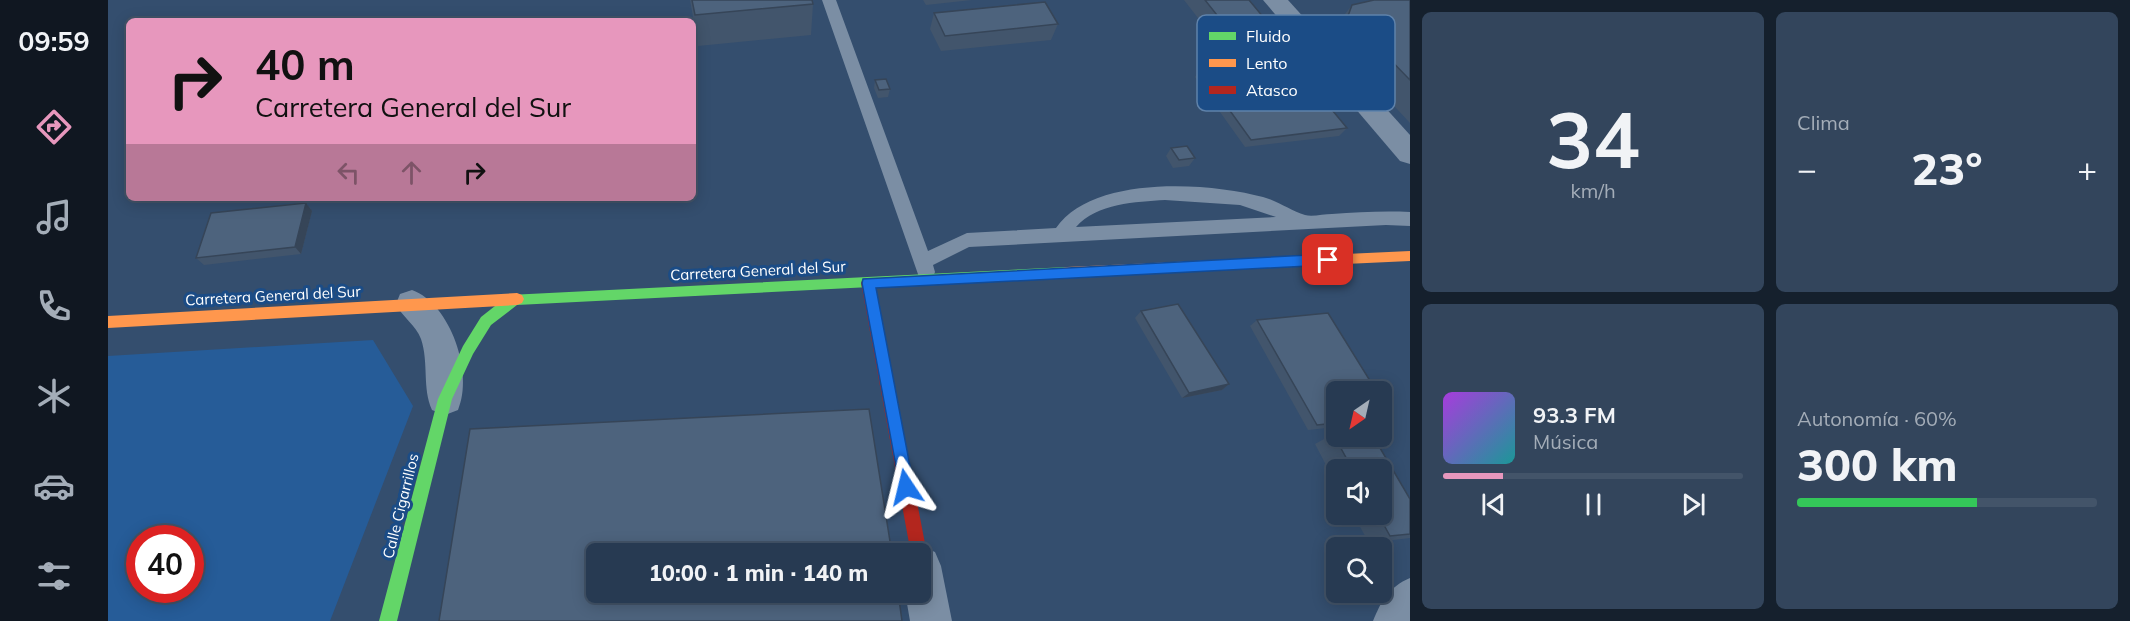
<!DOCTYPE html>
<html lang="es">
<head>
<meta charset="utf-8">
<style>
  :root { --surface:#273a52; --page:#33455c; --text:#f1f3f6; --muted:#a4adb8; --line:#435469; --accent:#e797bd }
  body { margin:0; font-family:Mulish,sans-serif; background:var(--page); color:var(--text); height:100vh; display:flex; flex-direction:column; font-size:22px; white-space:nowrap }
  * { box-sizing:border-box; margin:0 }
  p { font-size:20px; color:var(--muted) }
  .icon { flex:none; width:33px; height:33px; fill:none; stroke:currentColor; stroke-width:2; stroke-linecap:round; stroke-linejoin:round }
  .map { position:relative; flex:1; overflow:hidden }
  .drawer { display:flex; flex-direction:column; gap:12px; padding:12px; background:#15202d; width:720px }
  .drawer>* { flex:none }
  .top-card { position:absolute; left:18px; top:18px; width:570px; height:183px; border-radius:9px; box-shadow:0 3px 15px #0003,0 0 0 2px var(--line); background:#e797bd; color:#111; overflow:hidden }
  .needle { width:39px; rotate:214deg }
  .tools { position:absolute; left:1218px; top:381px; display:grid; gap:12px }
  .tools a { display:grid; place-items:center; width:66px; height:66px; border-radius:9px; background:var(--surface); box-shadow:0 3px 15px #0003,0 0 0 2px var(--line); font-size:30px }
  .speed { position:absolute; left:18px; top:525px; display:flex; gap:12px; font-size:30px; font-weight:700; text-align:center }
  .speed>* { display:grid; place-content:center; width:78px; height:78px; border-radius:50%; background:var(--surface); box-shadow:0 3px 15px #0003,0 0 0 2px var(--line); line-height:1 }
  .speed .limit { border:9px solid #d22; background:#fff; color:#111 }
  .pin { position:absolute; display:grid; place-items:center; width:51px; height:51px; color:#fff; margin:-26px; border-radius:12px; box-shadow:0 3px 9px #0006 }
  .me { position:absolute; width:66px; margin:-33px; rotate:350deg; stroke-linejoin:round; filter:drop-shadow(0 0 4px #0008) }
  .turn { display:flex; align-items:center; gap:21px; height:126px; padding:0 30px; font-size:27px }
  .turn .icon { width:78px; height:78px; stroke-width:2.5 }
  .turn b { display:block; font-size:42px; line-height:51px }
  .lanes { display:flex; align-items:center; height:57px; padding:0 30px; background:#0003; justify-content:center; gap:30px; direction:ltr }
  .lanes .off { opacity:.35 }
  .big { font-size:45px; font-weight:800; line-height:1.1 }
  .drawer .card { flex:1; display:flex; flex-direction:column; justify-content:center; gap:9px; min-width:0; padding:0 21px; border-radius:9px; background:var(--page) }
  .drawer .dial { align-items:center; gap:0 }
  .dial b { font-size:78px; line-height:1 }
  .song { display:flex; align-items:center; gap:18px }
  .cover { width:72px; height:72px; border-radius:9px; background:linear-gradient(135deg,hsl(280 70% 55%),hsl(180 70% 35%)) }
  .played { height:6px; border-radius:3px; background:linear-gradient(90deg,var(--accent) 20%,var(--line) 20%) }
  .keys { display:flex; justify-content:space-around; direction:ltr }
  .heat { display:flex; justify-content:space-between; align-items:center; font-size:33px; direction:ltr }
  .charge { height:9px; border-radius:4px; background:linear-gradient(90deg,#34c759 60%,var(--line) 0) }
  .drawer .tiles { flex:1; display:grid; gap:12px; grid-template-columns:repeat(2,1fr) }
  .trip { position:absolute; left:478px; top:543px; width:345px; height:60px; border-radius:9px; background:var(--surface); box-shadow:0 3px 15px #0003,0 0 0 2px var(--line); font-weight:800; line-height:60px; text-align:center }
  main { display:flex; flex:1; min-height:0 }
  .tab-bar { display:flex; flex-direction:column; width:108px; justify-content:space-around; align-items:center; background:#101721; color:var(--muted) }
  .tab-bar .icon { width:42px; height:42px }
  .tab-bar .selected { color:var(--accent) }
  .tab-bar b { font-size:27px; color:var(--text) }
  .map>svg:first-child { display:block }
  .green { fill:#265c98; fill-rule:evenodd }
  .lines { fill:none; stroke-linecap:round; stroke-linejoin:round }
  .lane { fill:#7b8ea4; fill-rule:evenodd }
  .street { fill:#7b8ea4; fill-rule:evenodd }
  .fast { fill:#63d668; fill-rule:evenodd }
  .slow { fill:#ff974d; fill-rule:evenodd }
  .jam { fill:#b3261e; fill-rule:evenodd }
  .wall { fill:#42556c }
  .shaded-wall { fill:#364558 }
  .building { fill:#4d637d; stroke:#364558; stroke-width:1.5 }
  .route { fill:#1a73e8; stroke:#114b97; stroke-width:1.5 }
  .labels { text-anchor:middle; stroke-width:6; stroke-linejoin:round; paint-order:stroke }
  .street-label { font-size:15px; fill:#fff; stroke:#1b4c86 }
  .key { fill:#1b4c86; stroke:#5f82aa; stroke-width:1.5 }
  .key-label { font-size:16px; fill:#fff }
</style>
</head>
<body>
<main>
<nav class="tab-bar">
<b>09:59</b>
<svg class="icon selected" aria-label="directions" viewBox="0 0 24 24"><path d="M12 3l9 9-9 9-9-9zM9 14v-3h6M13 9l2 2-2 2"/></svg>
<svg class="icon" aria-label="music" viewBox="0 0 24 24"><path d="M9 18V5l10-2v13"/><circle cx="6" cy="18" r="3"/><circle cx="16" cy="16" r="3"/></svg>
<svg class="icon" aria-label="phone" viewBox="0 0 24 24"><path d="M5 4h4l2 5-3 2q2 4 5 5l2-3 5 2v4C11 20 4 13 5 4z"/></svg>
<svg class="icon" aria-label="climate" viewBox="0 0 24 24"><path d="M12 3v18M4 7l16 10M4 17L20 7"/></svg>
<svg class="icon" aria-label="car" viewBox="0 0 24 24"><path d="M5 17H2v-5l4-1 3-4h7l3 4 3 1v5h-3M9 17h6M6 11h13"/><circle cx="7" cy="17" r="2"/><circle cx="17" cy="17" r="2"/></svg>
<svg class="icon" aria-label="filters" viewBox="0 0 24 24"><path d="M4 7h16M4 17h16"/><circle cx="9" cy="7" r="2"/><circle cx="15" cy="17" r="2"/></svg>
</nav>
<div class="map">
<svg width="1302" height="621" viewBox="0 0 1302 621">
  <rect width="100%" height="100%" fill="#344e6e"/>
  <path class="green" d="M 265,340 L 305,406 L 222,621 L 0,621 L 0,356 ZM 32,538 L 82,538 L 82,590 L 32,590 Z"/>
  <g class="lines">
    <path class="lane" d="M 714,0 L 728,0 L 820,251 L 859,233 L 948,228 C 984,175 1100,182 1155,197 C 1170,201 1183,211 1197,215 C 1204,217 1216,214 1224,214 C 1250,212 1276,211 1302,212 L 1302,226 L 1278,225 L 861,247 L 825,265 L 827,272 L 825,277 L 818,280 L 811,277 ZM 1057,200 L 1132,205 L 1168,217 L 968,227 C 989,203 1028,202 1057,200 Z"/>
    <g class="street">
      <path d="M 1155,0 L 1180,0 L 1302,135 L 1302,164 L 1292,161 Z"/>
      <path d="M 304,290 C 343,304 366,374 350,410 L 337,415 L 324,410 C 314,388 321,363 313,339 C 308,325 294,317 288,304 L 292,294 Z"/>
      <path d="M 813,546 L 827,552 L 833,566 L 844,621 L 802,621 L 797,592 L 813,592 L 813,554 L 798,554 Z"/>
      <path d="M 1302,578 L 1302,621 L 1265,621 C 1273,601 1281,587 1302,578 Z"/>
    </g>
    <path class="fast" d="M 959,267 L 964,268 L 966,272 L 964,276 L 959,277 L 409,305 L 383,325 L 365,354 L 344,399 L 289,621 L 271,621 L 330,399 L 355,346 L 373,317 L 401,295 Z"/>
    <g class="slow">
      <path d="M 1302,251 L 1302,261 L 959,277 L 954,276 L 952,272 L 954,268 L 959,267 Z"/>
      <path d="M 409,293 L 414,295 L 416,299 L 414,303 L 409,305 L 0,328 L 0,316 Z"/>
    </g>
    <path class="jam" d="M 760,278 L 765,279 L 767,283 L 819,554 L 817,560 L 813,561 L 813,554 L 803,554 L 753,283 L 755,279 Z"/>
  </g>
  <g class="wall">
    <path d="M 582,0 L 704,0 L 705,4 L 703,35 L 590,46 Z"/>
    <path d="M 815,0 L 864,0 L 818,5 Z"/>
    <path d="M 1076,0 L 1141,0 L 1166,30 L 1159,39 L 1177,58 L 1175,61 L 1205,75 L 1199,81 L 1239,128 L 1231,136 L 1137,147 L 1087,77 L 1092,69 L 1127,66 L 1116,52 L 1118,49 L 1114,49 Z"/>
    <path d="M 1302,0 L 1302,123 L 1223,38 L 1227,27 L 1244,5 Z"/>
    <path d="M 826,13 L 950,24 L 943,40 L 833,51 L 822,29 Z"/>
    <path d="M 767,80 L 782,89 L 780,97 L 770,98 L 766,88 Z"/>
    <path d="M 1063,148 L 1087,158 L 1081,166 L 1065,168 L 1058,156 Z"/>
    <path d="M 198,203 L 204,211 L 193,254 L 96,265 L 88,258 Z"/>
    <path d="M 1033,311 L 1121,384 L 1114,390 L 1074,398 L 1027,318 Z"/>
    <path d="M 1149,320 L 1228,392 L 1228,427 L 1200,430 L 1142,326 Z"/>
    <path d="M 1274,398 L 1285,417 L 1274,422 Z"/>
    <path d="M 1225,434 L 1228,434 L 1228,436 L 1265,436 L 1302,499 L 1302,538 L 1261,543 L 1245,514 L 1274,514 L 1274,470 L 1228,470 L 1228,484 L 1207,444 Z"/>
  </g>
  <g class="shaded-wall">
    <path d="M 198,203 L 204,211 L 193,254 L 187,247 Z"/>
    <path d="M 1121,384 L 1114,390 L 1074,398 L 1081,393 Z"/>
  </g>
  <g class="building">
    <path d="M 584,0 L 704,0 L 705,4 L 587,15 Z"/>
    <path d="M 1097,0 L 1141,0 L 1166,30 L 1124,34 Z"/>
    <path d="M 1266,0 L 1302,0 L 1302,80 L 1240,16 L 1244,5 Z"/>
    <path d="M 937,2 L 950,24 L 837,36 L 826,13 Z"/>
    <path d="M 1191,59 L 1205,75 L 1195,75 L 1239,128 L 1143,140 L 1092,69 Z"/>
    <path d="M 778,79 L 782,89 L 771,90 L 767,80 Z"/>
    <path d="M 1079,146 L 1087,158 L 1071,160 L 1063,148 Z"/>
    <path d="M 198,203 L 187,247 L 88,258 L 103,213 Z"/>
    <path d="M 1070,304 L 1121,384 L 1081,393 L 1033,311 Z"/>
    <path d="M 1220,313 L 1269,392 L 1228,392 L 1228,423 L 1209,425 L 1149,320 Z"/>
    <path d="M 1274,398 L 1285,417 L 1274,418 Z"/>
    <path d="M 761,409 L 784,554 L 489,554 L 489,592 L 790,592 L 794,621 L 331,621 L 362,429 Z"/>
    <path d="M 1225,434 L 1228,434 L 1228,436 L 1265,436 L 1302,499 L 1302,534 L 1282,536 L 1270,514 L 1274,514 L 1274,470 L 1245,470 Z"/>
  </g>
  <path class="route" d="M 1220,254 L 1226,260 L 1220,265 L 768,288 L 806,487 L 804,493 L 798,495 L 793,493 L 754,283 L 755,279 Z"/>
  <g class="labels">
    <g class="street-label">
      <text transform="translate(650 271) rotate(-3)" y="5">Carretera General del Sur</text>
      <text transform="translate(165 296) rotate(-3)" y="5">Carretera General del Sur</text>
      <text transform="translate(293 506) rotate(-76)" y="5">Calle Cigarrillos</text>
    </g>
  </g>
  <rect x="1089" y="15" width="198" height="96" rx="9" class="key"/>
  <rect x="1101" y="32" width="27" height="8" fill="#63d668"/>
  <rect x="1101" y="59" width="27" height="8" fill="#ff974d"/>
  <rect x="1101" y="86" width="27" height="8" fill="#b3261e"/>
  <g class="key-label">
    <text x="1138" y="42">Fluido</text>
    <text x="1138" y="69">Lento</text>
    <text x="1138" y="96">Atasco</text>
  </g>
</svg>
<div class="tools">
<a><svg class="needle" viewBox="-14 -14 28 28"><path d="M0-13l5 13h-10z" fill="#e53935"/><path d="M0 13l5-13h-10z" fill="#a4adb8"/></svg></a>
<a><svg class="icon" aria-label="sound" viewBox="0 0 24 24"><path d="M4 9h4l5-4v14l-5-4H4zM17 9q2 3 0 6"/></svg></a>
<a><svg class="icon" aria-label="search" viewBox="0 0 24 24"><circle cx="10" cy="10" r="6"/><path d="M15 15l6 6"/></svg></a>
</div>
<div class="speed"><div class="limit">40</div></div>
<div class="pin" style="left:1220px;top:260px;background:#d93025"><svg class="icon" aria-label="arrive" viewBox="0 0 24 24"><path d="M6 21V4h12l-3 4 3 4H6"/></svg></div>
<svg class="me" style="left:798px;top:487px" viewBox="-20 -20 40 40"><path d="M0-17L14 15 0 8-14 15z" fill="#1a73e8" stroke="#fff" stroke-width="4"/></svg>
<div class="trip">10:00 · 1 min · 140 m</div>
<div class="top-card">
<div class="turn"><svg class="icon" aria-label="right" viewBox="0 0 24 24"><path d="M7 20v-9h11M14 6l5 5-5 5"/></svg><div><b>40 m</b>Carretera General del Sur</div></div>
<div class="lanes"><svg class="icon off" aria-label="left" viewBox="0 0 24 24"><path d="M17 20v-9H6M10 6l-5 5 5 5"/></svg><svg class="icon off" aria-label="ahead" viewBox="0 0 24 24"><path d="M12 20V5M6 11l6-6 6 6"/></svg><svg class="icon" aria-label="right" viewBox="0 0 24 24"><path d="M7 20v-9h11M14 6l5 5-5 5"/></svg></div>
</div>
</div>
<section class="drawer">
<div class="tiles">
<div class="card dial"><b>34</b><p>km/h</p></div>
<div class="card"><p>Clima</p>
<div class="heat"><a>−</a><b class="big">23°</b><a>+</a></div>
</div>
<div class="card">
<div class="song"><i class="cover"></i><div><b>93.3 FM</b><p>Música</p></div></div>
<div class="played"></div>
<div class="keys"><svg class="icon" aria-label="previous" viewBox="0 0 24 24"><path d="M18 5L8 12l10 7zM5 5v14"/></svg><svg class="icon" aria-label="pause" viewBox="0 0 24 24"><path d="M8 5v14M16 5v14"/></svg><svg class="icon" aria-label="next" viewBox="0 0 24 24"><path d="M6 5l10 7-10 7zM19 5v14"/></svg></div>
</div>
<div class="card"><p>Autonomía · 60%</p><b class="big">300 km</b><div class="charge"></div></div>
</div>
</section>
</main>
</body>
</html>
